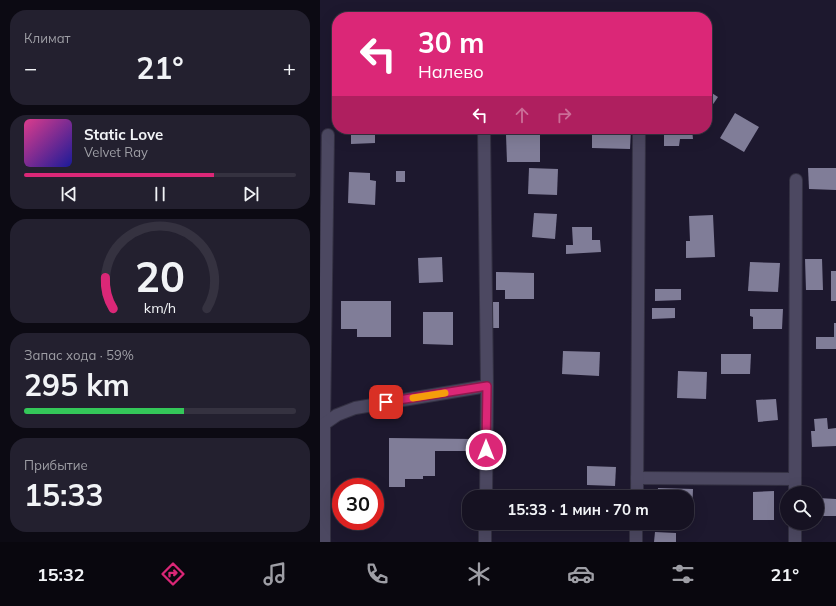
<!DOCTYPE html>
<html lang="ru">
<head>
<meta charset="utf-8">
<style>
  :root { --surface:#161222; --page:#23202f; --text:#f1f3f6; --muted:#9e9ea5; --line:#353240; --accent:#db2777 }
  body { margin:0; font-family:Mulish,sans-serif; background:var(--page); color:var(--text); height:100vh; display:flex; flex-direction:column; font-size:15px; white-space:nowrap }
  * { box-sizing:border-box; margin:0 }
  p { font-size:13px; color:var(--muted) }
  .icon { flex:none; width:22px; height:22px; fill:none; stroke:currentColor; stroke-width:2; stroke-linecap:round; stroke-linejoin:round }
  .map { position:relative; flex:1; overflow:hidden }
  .side { display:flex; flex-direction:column; gap:10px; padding:10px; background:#0c0a13; width:320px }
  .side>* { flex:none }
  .top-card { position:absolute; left:12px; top:12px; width:380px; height:122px; border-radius:16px; box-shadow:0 4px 16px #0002,0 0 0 1px var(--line); background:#db2777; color:#fff; overflow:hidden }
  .tools { position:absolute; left:460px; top:486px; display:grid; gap:8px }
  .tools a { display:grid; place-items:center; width:44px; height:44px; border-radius:50%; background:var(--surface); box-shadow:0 4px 16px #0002,0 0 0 1px var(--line); font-size:20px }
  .speed { position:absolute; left:12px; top:478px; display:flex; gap:8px; font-size:20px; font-weight:700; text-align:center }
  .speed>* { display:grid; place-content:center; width:52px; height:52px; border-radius:50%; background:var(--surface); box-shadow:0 4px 16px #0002,0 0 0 1px var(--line); line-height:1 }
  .speed .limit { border:6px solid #d22; background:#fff; color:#111 }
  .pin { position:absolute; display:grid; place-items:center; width:34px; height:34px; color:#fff; margin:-17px; border-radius:8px; box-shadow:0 2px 6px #0006 }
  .me { position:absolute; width:44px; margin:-22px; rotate:0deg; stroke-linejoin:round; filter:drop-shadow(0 0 3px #0008) }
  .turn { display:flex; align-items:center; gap:14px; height:84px; padding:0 20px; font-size:18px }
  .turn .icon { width:52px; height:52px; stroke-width:2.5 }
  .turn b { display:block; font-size:28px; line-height:34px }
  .lanes { display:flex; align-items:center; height:38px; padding:0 20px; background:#0003; justify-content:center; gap:20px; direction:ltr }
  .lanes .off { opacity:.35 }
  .big { font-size:30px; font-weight:700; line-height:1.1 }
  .side .widget { flex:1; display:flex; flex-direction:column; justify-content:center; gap:6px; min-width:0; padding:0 14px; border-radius:16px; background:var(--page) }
  .side .dial { align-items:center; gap:0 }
  .dial svg { height:104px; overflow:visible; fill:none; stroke:var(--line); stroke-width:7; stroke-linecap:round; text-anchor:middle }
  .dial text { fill:var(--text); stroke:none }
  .song { display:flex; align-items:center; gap:12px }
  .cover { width:48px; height:48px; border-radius:6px; background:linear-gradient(135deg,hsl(330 70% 55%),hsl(240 70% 35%)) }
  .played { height:4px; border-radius:2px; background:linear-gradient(90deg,var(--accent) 70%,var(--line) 70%) }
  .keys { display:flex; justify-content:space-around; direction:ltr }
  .heat { display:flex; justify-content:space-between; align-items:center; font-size:22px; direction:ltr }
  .charge { height:6px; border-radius:3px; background:linear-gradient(90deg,#34c759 59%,var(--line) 0) }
  .trip { position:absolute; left:142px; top:490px; width:232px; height:40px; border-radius:16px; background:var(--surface); box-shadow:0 4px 16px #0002,0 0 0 1px var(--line); font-weight:700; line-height:40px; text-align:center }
  .menu { display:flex; height:64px; justify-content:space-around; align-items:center; background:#09070e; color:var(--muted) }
  .menu .icon { width:28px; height:28px }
  .menu .on { color:var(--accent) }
  .menu b { font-size:18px; color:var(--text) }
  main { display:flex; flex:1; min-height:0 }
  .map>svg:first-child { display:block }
  .building { fill:#807d98 }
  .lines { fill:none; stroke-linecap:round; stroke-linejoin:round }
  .street-casing { stroke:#343143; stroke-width:14 }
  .street { stroke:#4c4861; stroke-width:12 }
  .route-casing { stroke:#8e194d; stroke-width:10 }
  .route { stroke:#db2777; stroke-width:7 }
  .slow { stroke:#f59e0b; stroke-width:7 }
</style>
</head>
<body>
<main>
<section class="side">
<div class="widget"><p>Климат</p>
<div class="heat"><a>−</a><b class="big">21°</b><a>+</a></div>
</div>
<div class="widget">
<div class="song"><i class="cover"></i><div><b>Static Love</b><p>Velvet Ray</p></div></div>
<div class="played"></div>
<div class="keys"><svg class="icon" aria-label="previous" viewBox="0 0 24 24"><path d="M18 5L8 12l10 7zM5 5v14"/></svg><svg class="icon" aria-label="pause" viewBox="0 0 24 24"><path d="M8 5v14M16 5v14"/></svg><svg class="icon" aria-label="next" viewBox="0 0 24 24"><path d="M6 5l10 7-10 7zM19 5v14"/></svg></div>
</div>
<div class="widget dial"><svg viewBox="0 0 100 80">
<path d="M14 69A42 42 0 1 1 86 69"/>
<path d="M14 69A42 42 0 0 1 8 45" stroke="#db2777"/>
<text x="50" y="56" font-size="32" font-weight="700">20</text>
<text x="50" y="72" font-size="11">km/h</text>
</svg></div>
<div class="widget"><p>Запас хода · 59%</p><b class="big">295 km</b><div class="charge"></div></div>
<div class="widget"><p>Прибытие</p><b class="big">15:33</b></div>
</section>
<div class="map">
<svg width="516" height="542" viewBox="0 0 516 542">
  <rect width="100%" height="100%" fill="#1d182e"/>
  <g class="building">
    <path d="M 387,90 L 398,97 L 389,110 L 387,109 Z"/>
    <path d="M 415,113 L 439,127 L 424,152 L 400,138 Z"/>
    <path d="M 31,129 L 55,129 L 55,143 L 31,144 Z"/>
    <path d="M 272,129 L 311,129 L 310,149 L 272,148 Z"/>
    <path d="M 344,129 L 372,129 L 373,139 L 360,139 L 359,146 L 344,146 Z"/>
    <path d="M 186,135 L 220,135 L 220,162 L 187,162 Z"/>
    <path d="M 209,168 L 238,169 L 237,195 L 208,194 Z"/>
    <path d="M 488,168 L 516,168 L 516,190 L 489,189 Z"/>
    <rect x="76" y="171" width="9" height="11"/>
    <path d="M 29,172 L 50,173 L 50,180 L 56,181 L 55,205 L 28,203 Z"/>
    <path d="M 214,213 L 237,214 L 235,239 L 212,237 Z"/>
    <path d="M 393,215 L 395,257 L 366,258 L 366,241 L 370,241 L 369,216 Z"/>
    <path d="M 252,227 L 272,227 L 272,240 L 280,240 L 281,252 L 246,254 L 246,245 L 253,245 Z"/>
    <path d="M 122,257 L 123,282 L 99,283 L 98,258 Z"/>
    <path d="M 485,259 L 502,259 L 503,290 L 486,290 Z"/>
    <path d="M 430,262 L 460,263 L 458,292 L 428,291 Z"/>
    <rect x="511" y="271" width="5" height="30"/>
    <path d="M 176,272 L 214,273 L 214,299 L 185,299 L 185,290 L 176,290 Z"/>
    <path d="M 335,289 L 361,289 L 361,300 L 335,301 Z"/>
    <path d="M 21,301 L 71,301 L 71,337 L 37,337 L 37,329 L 21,329 Z"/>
    <rect x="172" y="302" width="7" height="26"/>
    <path d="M 332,308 L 355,308 L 355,318 L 332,319 Z"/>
    <path d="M 430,309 L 463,309 L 462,329 L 433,329 L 433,317 L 430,316 Z"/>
    <path d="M 103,312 L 133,312 L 133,345 L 103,344 Z"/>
    <path d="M 514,323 L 516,323 L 516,349 L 496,349 L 496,337 L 514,337 Z"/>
    <path d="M 243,351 L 280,352 L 279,376 L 242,374 Z"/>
    <path d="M 401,354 L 431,354 L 430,374 L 401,374 Z"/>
    <path d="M 358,371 L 387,372 L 386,399 L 357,398 Z"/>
    <path d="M 456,399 L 458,420 L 438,422 L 436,400 Z"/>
    <path d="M 507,418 L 508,429 L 516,428 L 516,446 L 492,447 L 491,431 L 495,431 L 494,419 Z"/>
    <path d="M 69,438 L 153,439 L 153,451 L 115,451 L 115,476 L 103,476 L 103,479 L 85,479 L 85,487 L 69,487 Z"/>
    <path d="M 267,466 L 296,467 L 295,486 L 267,485 Z"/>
    <path d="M 338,488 L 373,489 L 372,516 L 367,516 L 367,497 L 337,497 Z"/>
    <rect x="263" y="490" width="29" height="7"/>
    <path d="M 454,491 L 454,520 L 433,520 L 433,492 Z"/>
    <path d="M 498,498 L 516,499 L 516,516 L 497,516 Z"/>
    <path d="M 335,532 L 356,533 L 356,542 L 334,542 Z"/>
  </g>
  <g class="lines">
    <g class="street-casing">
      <g id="street">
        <path d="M 164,129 L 167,386 L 166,497"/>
        <path d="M 4,424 L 8,135"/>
        <path d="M 317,478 L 475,479"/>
        <path d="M 475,493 L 476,180"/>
        <path d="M 317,497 L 319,129"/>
        <path d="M 4,542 L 4,424 L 17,415 L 35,408 L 167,386"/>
        <path d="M 165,542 L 165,523"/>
        <path d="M 316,542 L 316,523"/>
        <path d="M 475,542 L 475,523"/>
      </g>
    </g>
    <use href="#street" class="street"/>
  </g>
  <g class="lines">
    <g class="route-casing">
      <path id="route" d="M 66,402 L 167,386 L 166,450"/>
    </g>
    <use href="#route" class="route"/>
    <path class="slow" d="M 93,398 L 125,393"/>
  </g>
</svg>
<div class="tools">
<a><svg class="icon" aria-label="search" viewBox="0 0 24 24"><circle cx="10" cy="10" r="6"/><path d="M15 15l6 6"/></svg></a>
</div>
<div class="speed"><div class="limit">30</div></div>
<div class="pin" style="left:66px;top:402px;background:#d93025"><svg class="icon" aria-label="arrive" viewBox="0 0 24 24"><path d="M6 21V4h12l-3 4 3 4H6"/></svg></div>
<svg class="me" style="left:166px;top:450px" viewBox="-20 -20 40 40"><circle r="17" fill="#db2777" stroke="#fff" stroke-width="3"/><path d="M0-11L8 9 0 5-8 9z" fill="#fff"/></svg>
<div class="trip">15:33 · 1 мин · 70 m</div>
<div class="top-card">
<div class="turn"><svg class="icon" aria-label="left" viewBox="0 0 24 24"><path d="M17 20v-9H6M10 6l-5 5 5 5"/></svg><div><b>30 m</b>Налево</div></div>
<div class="lanes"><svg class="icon" aria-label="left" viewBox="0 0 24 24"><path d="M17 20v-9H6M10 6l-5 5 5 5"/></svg><svg class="icon off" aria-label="ahead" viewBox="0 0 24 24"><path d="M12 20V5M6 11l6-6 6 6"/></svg><svg class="icon off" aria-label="right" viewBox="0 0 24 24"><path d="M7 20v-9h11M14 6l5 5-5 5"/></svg></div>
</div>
</div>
</main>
<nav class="menu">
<b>15:32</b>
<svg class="icon on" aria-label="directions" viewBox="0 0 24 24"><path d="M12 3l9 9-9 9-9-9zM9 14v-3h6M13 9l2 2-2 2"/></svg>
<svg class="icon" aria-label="music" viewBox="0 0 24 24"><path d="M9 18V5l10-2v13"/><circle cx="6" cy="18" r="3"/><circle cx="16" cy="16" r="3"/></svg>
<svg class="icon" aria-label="phone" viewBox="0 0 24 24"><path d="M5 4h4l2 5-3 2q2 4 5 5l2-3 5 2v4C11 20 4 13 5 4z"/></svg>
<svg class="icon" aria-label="climate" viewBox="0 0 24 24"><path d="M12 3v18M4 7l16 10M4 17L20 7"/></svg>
<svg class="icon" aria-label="car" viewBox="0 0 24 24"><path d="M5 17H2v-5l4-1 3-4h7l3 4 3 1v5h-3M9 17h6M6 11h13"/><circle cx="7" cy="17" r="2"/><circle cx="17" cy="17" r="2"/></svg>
<svg class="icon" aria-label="filters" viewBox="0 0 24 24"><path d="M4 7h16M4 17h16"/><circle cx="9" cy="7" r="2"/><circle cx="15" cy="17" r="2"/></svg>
<b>21°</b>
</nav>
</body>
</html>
